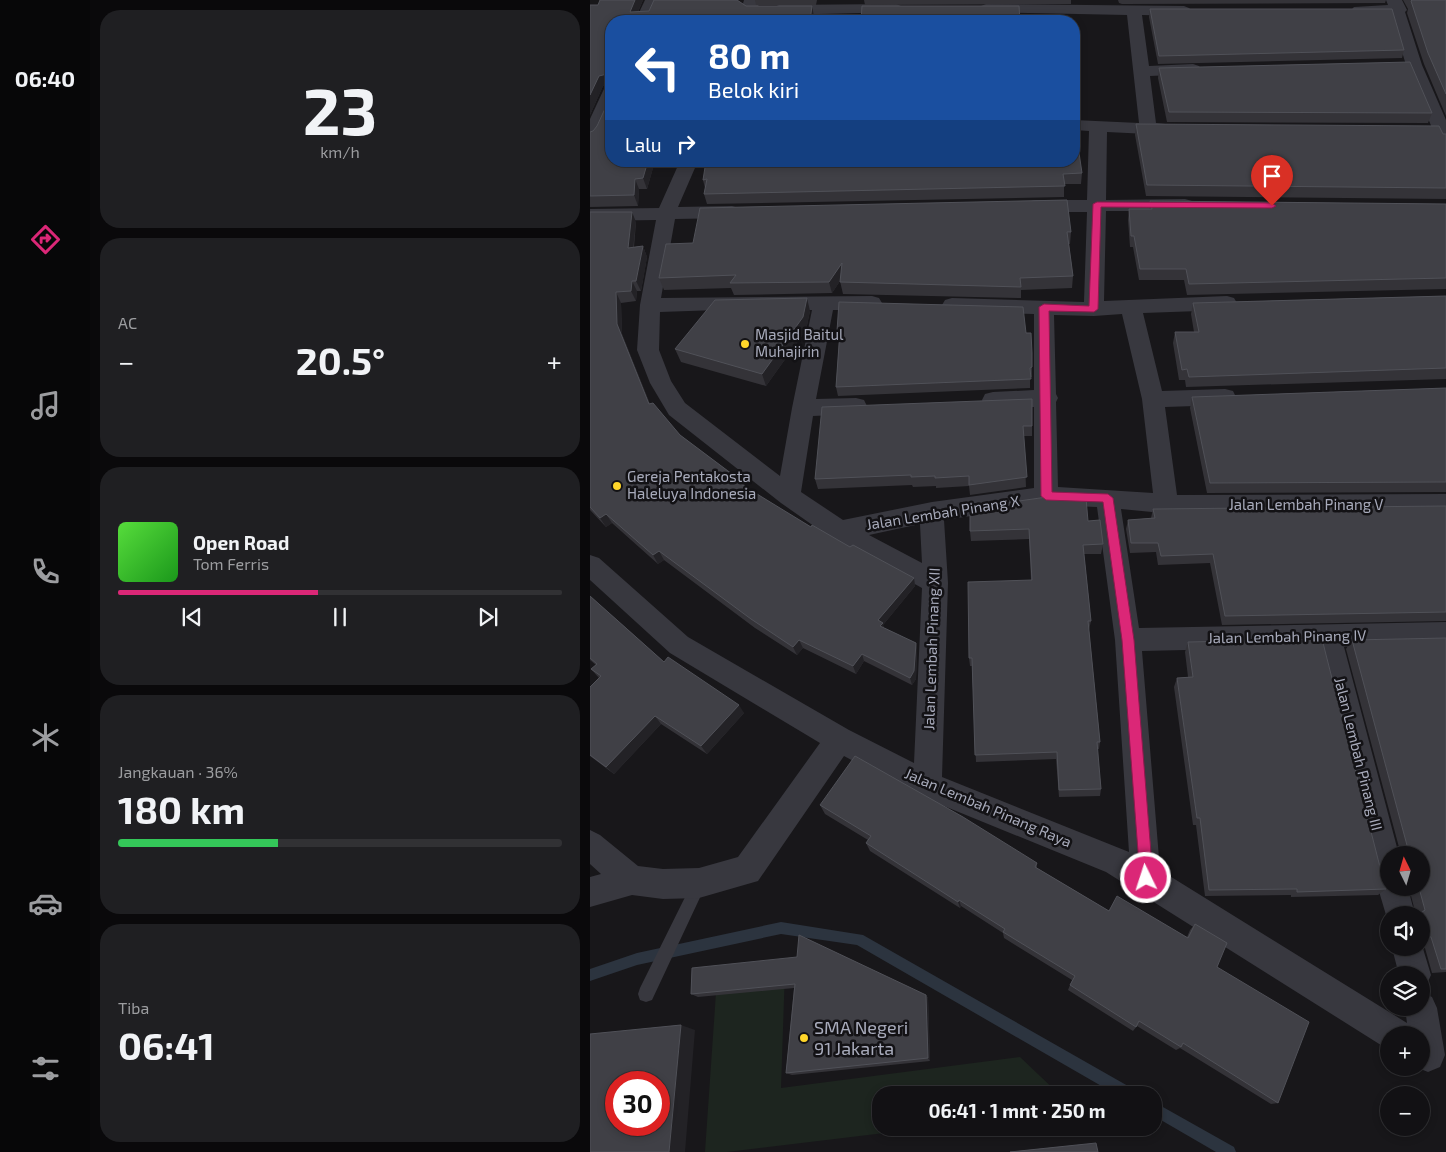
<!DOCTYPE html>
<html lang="id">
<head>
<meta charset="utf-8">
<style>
  :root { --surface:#121114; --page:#1f1f22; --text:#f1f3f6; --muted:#9c9da0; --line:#313134; --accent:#db2777 }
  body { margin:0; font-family:"Exo 2",sans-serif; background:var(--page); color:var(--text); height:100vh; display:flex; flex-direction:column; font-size:19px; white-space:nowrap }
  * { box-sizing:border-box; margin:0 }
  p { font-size:16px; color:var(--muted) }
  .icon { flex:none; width:28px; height:28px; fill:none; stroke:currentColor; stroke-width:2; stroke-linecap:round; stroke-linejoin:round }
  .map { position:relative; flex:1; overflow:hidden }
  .drawer { display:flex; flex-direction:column; gap:10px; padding:10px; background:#0a090b; width:500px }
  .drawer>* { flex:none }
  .banner { position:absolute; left:15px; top:15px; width:475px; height:152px; border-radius:20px; box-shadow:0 2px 8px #0003,0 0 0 1px var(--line); background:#1a4fa0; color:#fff; overflow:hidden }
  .needle { width:32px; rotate:355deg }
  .buttons { position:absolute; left:790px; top:846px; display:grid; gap:10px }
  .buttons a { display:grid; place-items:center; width:50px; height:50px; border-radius:50%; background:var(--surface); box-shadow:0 2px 8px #0003,0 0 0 1px var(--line); font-size:25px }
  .speed { position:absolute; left:15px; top:1071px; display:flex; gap:10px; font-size:25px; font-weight:700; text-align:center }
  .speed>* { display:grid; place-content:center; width:65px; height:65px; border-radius:50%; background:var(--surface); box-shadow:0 2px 8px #0003,0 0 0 1px var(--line); line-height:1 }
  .speed .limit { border:8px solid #d22; background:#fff; color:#111 }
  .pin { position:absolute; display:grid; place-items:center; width:42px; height:42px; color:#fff; margin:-51px -21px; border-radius:50% 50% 50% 0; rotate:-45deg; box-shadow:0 0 5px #0007 }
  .pin .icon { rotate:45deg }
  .me { position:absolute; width:55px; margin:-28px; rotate:356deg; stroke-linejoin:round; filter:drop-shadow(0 0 4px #0008) }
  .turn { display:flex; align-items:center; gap:18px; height:105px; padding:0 20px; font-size:22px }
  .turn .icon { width:65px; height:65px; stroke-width:2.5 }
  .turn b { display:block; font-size:35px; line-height:42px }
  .then { display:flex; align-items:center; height:48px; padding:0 20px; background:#0003; gap:10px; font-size:19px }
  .big { font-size:38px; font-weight:700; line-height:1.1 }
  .drawer .card { flex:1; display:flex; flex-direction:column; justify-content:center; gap:8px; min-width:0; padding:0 18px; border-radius:20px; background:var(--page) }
  .drawer .dial { align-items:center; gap:0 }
  .dial b { font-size:65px; line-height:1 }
  .song { display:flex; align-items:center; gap:15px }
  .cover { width:60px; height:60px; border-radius:8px; background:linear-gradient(135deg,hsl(110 70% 55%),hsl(120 70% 35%)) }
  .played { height:5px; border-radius:2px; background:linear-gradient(90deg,var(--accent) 45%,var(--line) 45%) }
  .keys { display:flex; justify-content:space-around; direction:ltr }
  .heat { display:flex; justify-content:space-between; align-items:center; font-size:28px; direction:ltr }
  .charge { height:8px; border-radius:4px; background:linear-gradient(90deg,#34c759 36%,var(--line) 0) }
  .trip { position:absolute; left:282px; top:1086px; width:290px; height:50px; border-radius:20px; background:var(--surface); box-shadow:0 2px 8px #0003,0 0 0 1px var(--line); font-weight:700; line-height:50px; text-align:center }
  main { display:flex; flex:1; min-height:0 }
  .tab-bar { display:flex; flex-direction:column; width:90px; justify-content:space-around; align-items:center; background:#070708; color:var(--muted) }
  .tab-bar .icon { width:35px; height:35px }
  .tab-bar .on { color:var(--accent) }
  .tab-bar b { font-size:22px; color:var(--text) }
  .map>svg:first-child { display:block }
  .green { fill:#1d251f }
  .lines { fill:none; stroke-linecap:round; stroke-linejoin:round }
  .stream { fill:#2c343f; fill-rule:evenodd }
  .service { fill:#38383f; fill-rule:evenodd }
  .minor { fill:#38383f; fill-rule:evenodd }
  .wall { fill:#343338 }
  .shaded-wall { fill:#232226 }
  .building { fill:#404046; stroke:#505158; fill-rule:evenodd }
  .route { fill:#db2777; stroke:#8e194d }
  .poi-dot { fill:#ffd62a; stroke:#131215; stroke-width:2 }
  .labels { text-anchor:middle; stroke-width:5; stroke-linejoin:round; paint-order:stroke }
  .poi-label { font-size:15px; fill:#a8abbb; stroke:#131215; text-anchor:start }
  .street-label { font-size:15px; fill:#a8abbb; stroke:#131215 }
  .near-poi-label { font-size:18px; fill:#a8abbb; stroke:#131215; text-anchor:start }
</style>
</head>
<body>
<main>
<nav class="tab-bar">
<b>06:40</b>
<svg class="icon on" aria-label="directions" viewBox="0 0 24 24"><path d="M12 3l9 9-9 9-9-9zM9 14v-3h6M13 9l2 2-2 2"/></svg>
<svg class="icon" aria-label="music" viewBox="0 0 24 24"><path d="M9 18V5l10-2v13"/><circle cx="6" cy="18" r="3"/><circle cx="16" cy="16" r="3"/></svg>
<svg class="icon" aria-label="phone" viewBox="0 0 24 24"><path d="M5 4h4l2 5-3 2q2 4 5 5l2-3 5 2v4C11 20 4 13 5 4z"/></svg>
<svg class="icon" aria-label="climate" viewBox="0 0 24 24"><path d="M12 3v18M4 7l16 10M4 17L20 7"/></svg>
<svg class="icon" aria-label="car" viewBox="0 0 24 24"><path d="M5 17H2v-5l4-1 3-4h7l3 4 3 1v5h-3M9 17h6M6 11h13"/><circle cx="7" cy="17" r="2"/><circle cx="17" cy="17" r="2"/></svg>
<svg class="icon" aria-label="filters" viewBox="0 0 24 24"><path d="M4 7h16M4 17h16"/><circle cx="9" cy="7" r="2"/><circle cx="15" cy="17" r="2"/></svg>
</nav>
<section class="drawer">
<div class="card dial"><b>23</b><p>km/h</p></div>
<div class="card"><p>AC</p>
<div class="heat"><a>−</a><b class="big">20.5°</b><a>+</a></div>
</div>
<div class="card">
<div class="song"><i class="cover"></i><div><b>Open Road</b><p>Tom Ferris</p></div></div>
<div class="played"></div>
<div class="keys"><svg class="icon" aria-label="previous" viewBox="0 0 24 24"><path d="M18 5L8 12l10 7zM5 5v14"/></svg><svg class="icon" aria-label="pause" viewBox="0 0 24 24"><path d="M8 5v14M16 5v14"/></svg><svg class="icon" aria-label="next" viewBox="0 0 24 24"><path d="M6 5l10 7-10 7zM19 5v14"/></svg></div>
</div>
<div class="card"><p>Jangkauan · 36%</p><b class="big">180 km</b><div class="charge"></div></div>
<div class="card"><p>Tiba</p><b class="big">06:41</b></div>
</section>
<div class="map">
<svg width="856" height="1152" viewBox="0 0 856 1152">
  <rect width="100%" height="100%" fill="#18171a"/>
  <path class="green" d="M 195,970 L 191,1088 L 430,1057 L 470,1095 L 291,1095 L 291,1128 L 336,1128 L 137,1152 L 115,1152 L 127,978 Z"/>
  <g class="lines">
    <g class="stream">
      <path d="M 191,922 L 273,935 L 545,1090 L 547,1095 L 527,1095 L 267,945 L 191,934 L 47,965 L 0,981 L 0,969 L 47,953 Z"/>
      <path d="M 564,1102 L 644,1147 L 646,1152 L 626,1152 L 564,1116 Z"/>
    </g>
    <path class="service" d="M 109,876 L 114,879 L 117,884 L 114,889 L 62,1000 L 56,1002 L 50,1000 L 48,994 L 50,988 L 104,879 Z"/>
    <g class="minor">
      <path d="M 55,0 L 71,0 L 61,21 L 45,21 Z"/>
      <path d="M 154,0 L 170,0 L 164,21 L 148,21 Z"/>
      <path d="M 796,0 L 812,0 L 817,10 L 815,12 L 832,65 L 856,120 L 856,145 L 850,144 L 847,140 L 816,65 L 801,15 L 764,13 L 761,10 L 764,7 L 798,5 Z"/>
      <path d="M 306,4 L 311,6 L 314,9 L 311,12 L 189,15 L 184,13 L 181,10 L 184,7 L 189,5 Z"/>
      <path d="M 396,4 L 594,6 L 599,8 L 602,11 L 599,14 L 594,16 L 552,15 L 559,66 L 603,64 L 609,66 L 611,69 L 609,72 L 603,74 L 560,76 L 566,123 L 585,125 L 588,129 L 585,133 L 558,134 L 517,132 L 516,200 L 595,199 L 602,201 L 604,205 L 602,209 L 595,211 L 516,211 L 514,301 L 637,296 L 644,298 L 647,303 L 644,308 L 637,310 L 553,313 L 572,391 L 635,389 L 643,391 L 646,397 L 643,403 L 635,405 L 575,407 L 587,495 L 856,494 L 856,514 L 593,515 L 531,509 L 549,628 L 856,622 L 856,644 L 754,647 L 809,855 L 799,855 L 799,888 L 818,888 L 825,915 L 799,915 L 799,925 L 788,888 L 789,884 L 784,873 L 728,647 L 552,651 L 570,870 L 817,1023 L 815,1008 L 831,1008 L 831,992 L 842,997 L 847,1008 L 855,1055 L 850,1067 L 838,1072 L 828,1068 L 831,1068 L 831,1035 L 799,1035 L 799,1048 L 794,1047 L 516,872 L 327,795 L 254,756 L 168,881 L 109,898 L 73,899 L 42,895 L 0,907 L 0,877 L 11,874 L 0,864 L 0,830 L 10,835 L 48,866 L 73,869 L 109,868 L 148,857 L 230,743 L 80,653 L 0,580 L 0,555 L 9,558 L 98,637 L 259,730 L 324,763 L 332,588 L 241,538 L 191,503 L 79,415 L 60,383 L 47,350 L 50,305 L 66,220 L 0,221 L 0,209 L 69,208 L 90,161 L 108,161 L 88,207 L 142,206 L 149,208 L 151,212 L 149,216 L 142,218 L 85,219 L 71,298 L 282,296 L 289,298 L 292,303 L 289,308 L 282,310 L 243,310 L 226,399 L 266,398 L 274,400 L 277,406 L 274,412 L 266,414 L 223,416 L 211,492 L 253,520 L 342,502 L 444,488 L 444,407 L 403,408 L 395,406 L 392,400 L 395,394 L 403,392 L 444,390 L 444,314 L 362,312 L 355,310 L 352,305 L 355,300 L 362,298 L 494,302 L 497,212 L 445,212 L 438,210 L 436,206 L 438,202 L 445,200 L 497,200 L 499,131 L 484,130 L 484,120 L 549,123 L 537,15 L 391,12 L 388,9 L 391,6 ZM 128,310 L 222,310 L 202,408 L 190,476 L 95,403 L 81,381 L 69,350 L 70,312 ZM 532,314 L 552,399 L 563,493 L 468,487 L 466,402 L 468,398 L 466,394 L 464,315 L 504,316 ZM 456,505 L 507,507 L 525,640 L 539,852 L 352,777 L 358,583 L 354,520 ZM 330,524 L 332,563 L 279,535 Z"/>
      <path d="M 21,86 L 21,110 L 10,136 L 7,140 L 0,141 L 0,119 L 13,91 L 15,87 Z"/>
      <path d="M 831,942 L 841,975 L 836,986 L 831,988 L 831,975 L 809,975 L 802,948 L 831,948 Z"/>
    </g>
  </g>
  <g class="wall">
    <path d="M 10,0 L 53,0 L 48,12 L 156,6 L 222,6 L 224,17 L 21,21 L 65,161 L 57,189 L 49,189 L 48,206 L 0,207 L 0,132 L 3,131 L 7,126 L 19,100 L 19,85 L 13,86 L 0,115 L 0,5 L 8,5 Z"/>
    <path d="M 165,0 L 227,0 L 226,5 L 166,5 Z"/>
    <path d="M 274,0 L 481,0 L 481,4 L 275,5 Z"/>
    <path d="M 528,0 L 796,0 L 795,3 L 532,4 L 529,3 Z"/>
    <path d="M 813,0 L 856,0 L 856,116 L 834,64 L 817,13 L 818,9 Z"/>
    <path d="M 560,9 L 814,50 L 812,58 L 568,64 L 559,17 Z"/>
    <path d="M 569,68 L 842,113 L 838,123 L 577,122 L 568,78 Z"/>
    <path d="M 546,124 L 853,134 L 856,134 L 856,199 L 556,196 L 545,135 Z"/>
    <path d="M 492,173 L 491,184 L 474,184 L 474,197 L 117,204 L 114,194 L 115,188 L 113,180 Z"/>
    <path d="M 560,201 L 856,204 L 856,289 L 597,295 L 594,280 L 549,280 L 543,247 L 540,247 L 538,220 L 539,209 L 559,209 Z"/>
    <path d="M 0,212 L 46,222 L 44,247 L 53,246 L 57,257 L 51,291 L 47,291 L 46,301 L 31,303 L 32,334 L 60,404 L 90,435 L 154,483 L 156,488 L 221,527 L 260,547 L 324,578 L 325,586 L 293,625 L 294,628 L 326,643 L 327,651 L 326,679 L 322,685 L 274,661 L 266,674 L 213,648 L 207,655 L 165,628 L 74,560 L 68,564 L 22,523 L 16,527 L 0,510 Z"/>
    <path d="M 481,232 L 480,244 L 479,244 L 483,276 L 482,288 L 431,290 L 431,298 L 253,294 L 250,281 L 242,293 L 144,295 L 141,288 L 74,290 L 69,278 Z"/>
    <path d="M 856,296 L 856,379 L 596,387 L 595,380 L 589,380 L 583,343 L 585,332 L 604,332 L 601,314 L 603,303 Z"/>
    <path d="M 220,311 L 216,330 L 176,386 L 91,362 L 85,349 Z"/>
    <path d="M 247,331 L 436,333 L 442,367 L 442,377 L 440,377 L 440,388 L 248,396 L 246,387 L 249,340 Z"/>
    <path d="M 856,388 L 856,492 L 617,493 L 600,408 L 602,397 Z"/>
    <path d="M 442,399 L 442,436 L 434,436 L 436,487 L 380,495 L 379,486 L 346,488 L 346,486 L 323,487 L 322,485 L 228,489 L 225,479 Z"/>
    <path d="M 856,506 L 856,621 L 632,625 L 620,563 L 568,565 L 566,552 L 540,553 L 536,529 L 538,520 L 561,518 L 563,509 Z"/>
    <path d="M 498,521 L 513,544 L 511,554 L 494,554 L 501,621 L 499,630 L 510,742 L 509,749 L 507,749 L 511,789 L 510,796 L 469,797 L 466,759 L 386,762 L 382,666 L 380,666 L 379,658 L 441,580 L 439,539 L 381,541 L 380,531 Z"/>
    <path d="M 0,596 L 74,662 L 154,713 L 117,754 L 71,724 L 24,774 L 0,756 L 0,687 L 9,678 L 1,669 L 6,665 L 0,660 Z"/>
    <path d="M 856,638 L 856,972 L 842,973 L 833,941 L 831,941 L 831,915 L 826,915 L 819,888 L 831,888 L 831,855 L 803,855 L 808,851 L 810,851 L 756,649 L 762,640 Z"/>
    <path d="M 598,642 L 790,867 L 796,889 L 788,895 L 701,897 L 701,895 L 615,896 L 606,825 L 603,825 L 584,687 L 587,678 L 598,677 L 595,652 Z"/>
    <path d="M 230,805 L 447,863 L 447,868 L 519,911 L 597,937 L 600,930 L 605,924 L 627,967 L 688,1103 L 681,1104 L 590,1048 L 586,1050 L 547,1026 L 543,1031 L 478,990 L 482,980 L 414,938 L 413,933 L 371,906 L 370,908 L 280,851 L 276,843 L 278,840 L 235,814 Z"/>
    <path d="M 102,968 L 336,995 L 338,998 L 340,1061 L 202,1075 L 196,1073 L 204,988 L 108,997 L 101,994 Z"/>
  </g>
  <g class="shaded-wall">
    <path d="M 45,0 L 53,0 L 44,21 L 40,12 Z"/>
    <path d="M 222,6 L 224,17 L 223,21 L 220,21 Z"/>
    <path d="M 17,74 L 21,84 L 13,86 L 0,115 L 0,95 L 9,76 Z"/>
    <path d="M 58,161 L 65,161 L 57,189 L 53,178 Z"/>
    <path d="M 45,179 L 49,189 L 48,206 L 44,195 Z"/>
    <path d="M 42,212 L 46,222 L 42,258 L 38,248 Z"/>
    <path d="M 53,246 L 57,257 L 51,291 L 46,281 Z"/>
    <path d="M 252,263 L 254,275 L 242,293 L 239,282 Z"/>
    <path d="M 42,281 L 47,291 L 46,301 L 41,291 Z"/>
    <path d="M 26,292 L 31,303 L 32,334 L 64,414 L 59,404 L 27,324 Z"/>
    <path d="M 217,298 L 220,311 L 216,330 L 176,386 L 172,374 Z"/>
    <path d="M 16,514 L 22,523 L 16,527 L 10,518 Z"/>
    <path d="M 69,551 L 74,560 L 68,564 L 63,555 Z"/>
    <path d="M 324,578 L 325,586 L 293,625 L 295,631 L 293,634 L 288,620 Z"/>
    <path d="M 209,640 L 213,648 L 207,655 L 203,647 Z"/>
    <path d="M 326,643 L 327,651 L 326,679 L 322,685 L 320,678 Z"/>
    <path d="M 272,654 L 274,661 L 266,674 L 263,666 Z"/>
    <path d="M 149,705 L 154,713 L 117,754 L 111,746 Z"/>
    <path d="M 65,716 L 71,724 L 24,774 L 16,767 Z"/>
    <path d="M 369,900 L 371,906 L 370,908 L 368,902 Z"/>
    <path d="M 336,995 L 338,998 L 340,1061 L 338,1058 Z"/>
    <path d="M 91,1025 L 105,1030 L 95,1152 L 79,1152 Z"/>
  </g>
  <g class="building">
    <path d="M 10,0 L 45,0 L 40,12 L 59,11 L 64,0 L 147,0 L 156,6 L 222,6 L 220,21 L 21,21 L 21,161 L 58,161 L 53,178 L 45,179 L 44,195 L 0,196 L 0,132 L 3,131 L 7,126 L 19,100 L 19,75 L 17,74 L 9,76 L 0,95 L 0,5 L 8,5 Z"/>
    <path d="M 822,0 L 856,0 L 856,94 L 838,53 L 821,1 Z"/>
    <path d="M 272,6 L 429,6 L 430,21 L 271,21 Z"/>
    <path d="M 560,9 L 802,9 L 814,50 L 569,56 Z"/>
    <path d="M 820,62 L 842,113 L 579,112 L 569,68 Z"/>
    <path d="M 546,124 L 849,126 L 853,134 L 856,134 L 856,188 L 557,185 Z"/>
    <path d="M 484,146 L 488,146 L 492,173 L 473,174 L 475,186 L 114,194 L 117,179 L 113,180 L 116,161 L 484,161 Z"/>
    <path d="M 477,200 L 481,232 L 477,232 L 483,276 L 430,278 L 431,287 L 250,282 L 252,263 L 239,282 L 140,283 L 146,275 L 69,278 L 76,244 L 103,243 L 110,208 Z"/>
    <path d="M 560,201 L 856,204 L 856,278 L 599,284 L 596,269 L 550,269 L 544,236 L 541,236 L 539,209 L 562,209 Z"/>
    <path d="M 0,212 L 42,212 L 38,248 L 53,246 L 46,281 L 42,281 L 41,291 L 26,292 L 27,324 L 59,404 L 63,403 L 90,435 L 154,483 L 149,483 L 221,527 L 222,525 L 260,547 L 263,545 L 324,578 L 288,620 L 293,623 L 290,626 L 326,643 L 324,671 L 320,678 L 272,654 L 263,666 L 209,640 L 203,647 L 161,619 L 69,551 L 63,555 L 16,514 L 10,518 L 0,507 Z"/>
    <path d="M 856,296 L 856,368 L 599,377 L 597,369 L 592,370 L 585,332 L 609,332 L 603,303 Z"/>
    <path d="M 217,298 L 213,317 L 172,374 L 85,349 L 125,300 Z"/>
    <path d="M 249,302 L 433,307 L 436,333 L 441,333 L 442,353 L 442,367 L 440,368 L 441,379 L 246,387 L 250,331 L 247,331 Z"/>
    <path d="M 856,388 L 856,482 L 620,483 L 602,397 Z"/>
    <path d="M 442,399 L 442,426 L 433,426 L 437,477 L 379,485 L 379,476 L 345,478 L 345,476 L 321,477 L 321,475 L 225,479 L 232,407 Z"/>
    <path d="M 457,497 L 496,498 L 498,521 L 510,520 L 513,544 L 493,545 L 501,621 L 498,621 L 510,742 L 507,742 L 511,789 L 469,790 L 467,752 L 385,755 L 382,658 L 379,658 L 378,582 L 442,580 L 439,529 L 380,531 L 380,508 Z"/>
    <path d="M 856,506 L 856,612 L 635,616 L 623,554 L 571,556 L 568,543 L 541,543 L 538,520 L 565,518 L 563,509 Z"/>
    <path d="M 0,596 L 74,662 L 78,657 L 149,705 L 111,746 L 65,716 L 16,767 L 0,755 L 0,687 L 11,676 L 1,669 L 7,664 L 0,658 Z"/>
    <path d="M 856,638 L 856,969 L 851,969 L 841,937 L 838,936 L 832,912 L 835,910 L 829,888 L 831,888 L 831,855 L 808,855 L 808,851 L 816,851 L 818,849 L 762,640 Z"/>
    <path d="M 732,639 L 790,867 L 795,878 L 796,889 L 707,892 L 707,889 L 619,890 L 610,818 L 607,818 L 587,678 L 603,677 L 598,642 Z"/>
    <path d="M 265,756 L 373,817 L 447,863 L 445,867 L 519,911 L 527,896 L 598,938 L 605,924 L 637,943 L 627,967 L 719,1022 L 688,1103 L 593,1043 L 591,1047 L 549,1021 L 546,1027 L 480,985 L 485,976 L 413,932 L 415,929 L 369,900 L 368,902 L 276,843 L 281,836 L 230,805 Z"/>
    <path d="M 209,935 L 336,995 L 338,1058 L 196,1073 L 205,984 L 101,994 L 102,968 L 207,957 Z"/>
    <path d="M 91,1025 L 79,1152 L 0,1152 L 0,1034 ZM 26,1082 L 69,1082 L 69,1125 L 26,1125 Z"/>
    <path d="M 506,1143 L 508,1152 L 420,1152 Z"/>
  </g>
  <path class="route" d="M 507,202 L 682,203 L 686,206 L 682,208 L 511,207 L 508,309 L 504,312 L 459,311 L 462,492 L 518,494 L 523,498 L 544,640 L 563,878 L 561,883 L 556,885 L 552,883 L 550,878 L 532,640 L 513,502 L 456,500 L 451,496 L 449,307 L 454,304 L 499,306 L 503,204 Z"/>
  <g class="poi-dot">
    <circle cx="155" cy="344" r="5"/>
    <circle cx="27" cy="486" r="5"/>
    <circle cx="214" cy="1038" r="5"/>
  </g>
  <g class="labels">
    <g class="poi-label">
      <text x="165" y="340">Masjid Baitul<tspan x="165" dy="17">Muhajirin</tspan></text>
      <text x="37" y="482">Gereja Pentakosta<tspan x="37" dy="17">Haleluya Indonesia</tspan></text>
    </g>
    <g class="street-label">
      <text x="716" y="510">Jalan Lembah Pinang V</text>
      <text transform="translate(353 513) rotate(-9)" y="5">Jalan Lembah Pinang X</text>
      <text transform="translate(697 637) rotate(-1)" y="5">Jalan Lembah Pinang IV</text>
      <text transform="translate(342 649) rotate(-88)" y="5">Jalan Lembah Pinang XII</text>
      <text transform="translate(768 754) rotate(76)" y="5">Jalan Lembah Pinang III</text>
      <text transform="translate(398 808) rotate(23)" y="5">Jalan Lembah Pinang Raya</text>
    </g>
    <g class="near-poi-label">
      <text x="224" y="1034">SMA Negeri<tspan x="224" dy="21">91 Jakarta</tspan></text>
    </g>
  </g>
</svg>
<div class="buttons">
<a><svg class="needle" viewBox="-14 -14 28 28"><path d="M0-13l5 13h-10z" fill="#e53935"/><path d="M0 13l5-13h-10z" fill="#9c9da0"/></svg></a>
<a><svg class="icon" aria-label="sound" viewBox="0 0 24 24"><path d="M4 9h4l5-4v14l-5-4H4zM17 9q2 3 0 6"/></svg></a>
<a><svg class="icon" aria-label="layers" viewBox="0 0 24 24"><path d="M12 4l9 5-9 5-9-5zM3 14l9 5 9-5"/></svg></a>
<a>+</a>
<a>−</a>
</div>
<div class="speed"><div class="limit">30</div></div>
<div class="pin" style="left:682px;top:206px;background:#d93025"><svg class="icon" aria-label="arrive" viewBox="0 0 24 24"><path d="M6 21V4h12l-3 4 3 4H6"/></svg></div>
<svg class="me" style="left:556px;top:878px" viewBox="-20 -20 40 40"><circle r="17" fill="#db2777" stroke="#fff" stroke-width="3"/><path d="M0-11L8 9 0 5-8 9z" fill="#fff"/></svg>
<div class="trip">06:41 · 1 mnt · 250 m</div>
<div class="banner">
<div class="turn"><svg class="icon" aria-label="left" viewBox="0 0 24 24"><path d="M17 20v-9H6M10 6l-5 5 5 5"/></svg><div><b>80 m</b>Belok kiri</div></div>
<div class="then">Lalu<svg class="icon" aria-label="right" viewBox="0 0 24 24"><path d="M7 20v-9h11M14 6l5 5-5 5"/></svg></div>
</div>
</div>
</main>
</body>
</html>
